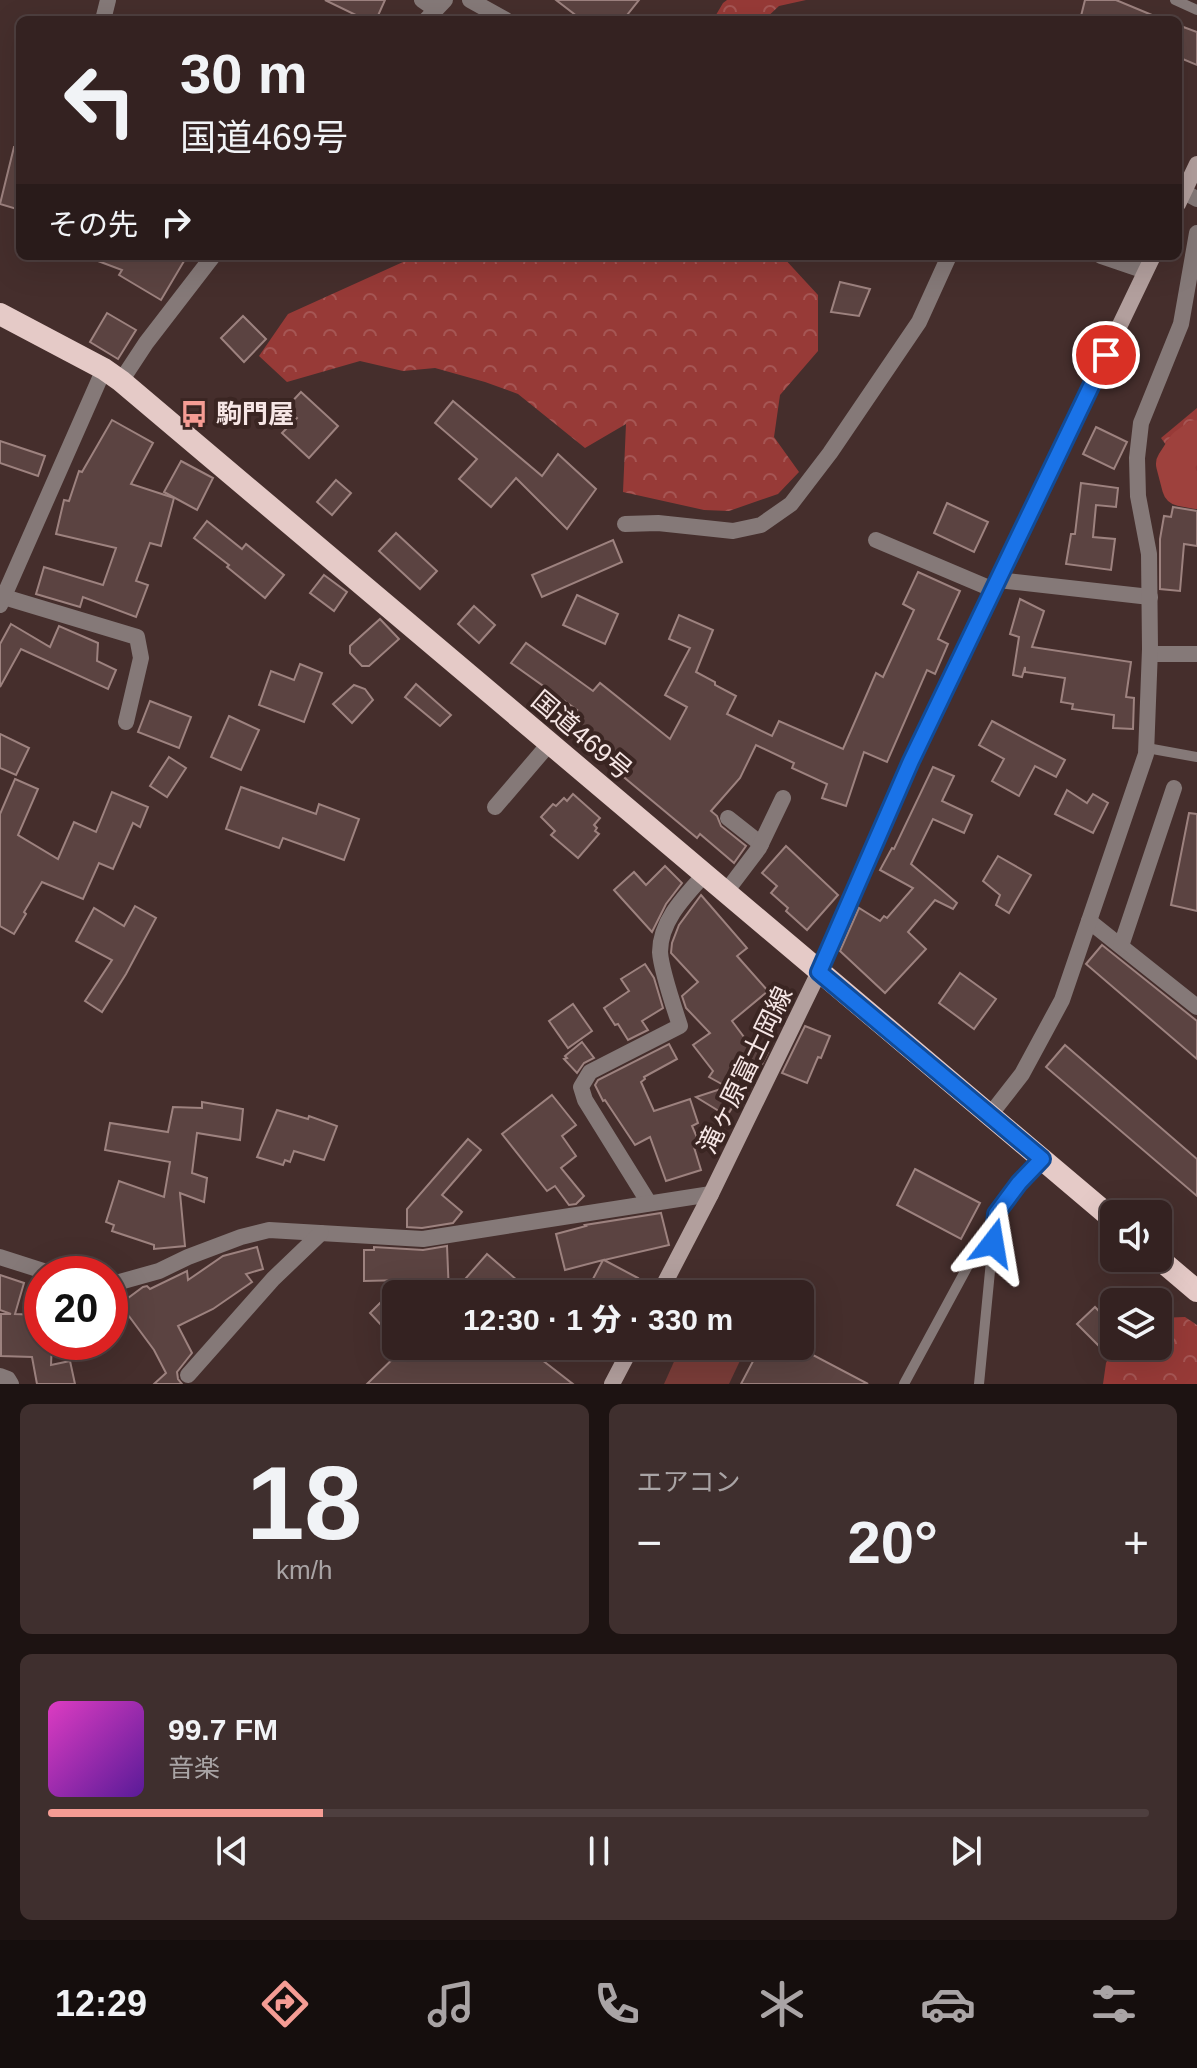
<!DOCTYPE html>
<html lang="ja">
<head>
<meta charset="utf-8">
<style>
  :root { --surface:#342221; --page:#3f2f2e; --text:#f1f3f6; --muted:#a9a4a5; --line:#4e3f3f; --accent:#f59c94 }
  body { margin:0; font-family:Arial,"Noto Sans JP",sans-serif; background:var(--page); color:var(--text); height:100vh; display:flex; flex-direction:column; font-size:30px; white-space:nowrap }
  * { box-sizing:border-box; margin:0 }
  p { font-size:26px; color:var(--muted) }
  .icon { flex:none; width:44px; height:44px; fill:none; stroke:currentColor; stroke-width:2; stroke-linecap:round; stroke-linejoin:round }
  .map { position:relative; height:1384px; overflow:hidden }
  .side { display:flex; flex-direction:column; gap:20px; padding:20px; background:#1d1312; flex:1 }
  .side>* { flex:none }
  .guide { position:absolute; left:16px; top:16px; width:1166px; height:244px; border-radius:12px; box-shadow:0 8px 32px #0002,0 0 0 2px var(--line); background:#342221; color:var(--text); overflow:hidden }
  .fabs { position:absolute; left:1100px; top:1200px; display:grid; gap:16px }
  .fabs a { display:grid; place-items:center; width:72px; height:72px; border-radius:12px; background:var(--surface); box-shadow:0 8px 32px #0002,0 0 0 2px var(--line); font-size:40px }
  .speed { position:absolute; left:24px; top:1256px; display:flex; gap:16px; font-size:40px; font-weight:700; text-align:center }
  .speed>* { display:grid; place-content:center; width:104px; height:104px; border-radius:50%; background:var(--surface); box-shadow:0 8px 32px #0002,0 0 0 2px var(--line); line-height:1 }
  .speed .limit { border:12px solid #d22; background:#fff; color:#111 }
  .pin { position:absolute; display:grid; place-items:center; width:68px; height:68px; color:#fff; margin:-34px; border:4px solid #fff; border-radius:50%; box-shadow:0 2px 8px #0007 }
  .me { position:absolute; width:88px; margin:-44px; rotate:14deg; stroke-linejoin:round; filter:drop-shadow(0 0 6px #0008) }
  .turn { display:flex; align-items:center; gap:28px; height:168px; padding:0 32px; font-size:36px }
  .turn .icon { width:104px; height:104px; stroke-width:2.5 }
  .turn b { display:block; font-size:56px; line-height:68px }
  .then { display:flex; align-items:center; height:76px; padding:0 32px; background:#0003; gap:16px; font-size:30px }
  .big { font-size:60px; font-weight:800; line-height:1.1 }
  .side .widget { flex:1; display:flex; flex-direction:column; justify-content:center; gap:12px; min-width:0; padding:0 28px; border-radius:12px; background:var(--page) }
  .side .dial { align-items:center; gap:0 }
  .dial b { font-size:104px; line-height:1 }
  .song { display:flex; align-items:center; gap:24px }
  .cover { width:96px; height:96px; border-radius:12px; background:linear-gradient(135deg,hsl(310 70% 55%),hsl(270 70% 35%)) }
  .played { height:8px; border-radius:4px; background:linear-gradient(90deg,var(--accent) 25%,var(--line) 25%) }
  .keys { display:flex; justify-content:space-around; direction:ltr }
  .heat { display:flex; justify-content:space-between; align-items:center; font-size:44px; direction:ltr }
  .side .tiles { flex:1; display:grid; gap:20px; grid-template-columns:1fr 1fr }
  .widget:last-child { grid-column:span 2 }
  .trip { position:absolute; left:382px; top:1280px; width:432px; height:80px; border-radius:12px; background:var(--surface); box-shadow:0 8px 32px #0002,0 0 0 2px var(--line); font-weight:800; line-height:80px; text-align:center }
  .dock { display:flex; height:128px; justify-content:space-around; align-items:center; background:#150e0d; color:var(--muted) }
  .dock .icon { width:56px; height:56px }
  .dock .active { color:var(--accent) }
  .dock b { font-size:36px; color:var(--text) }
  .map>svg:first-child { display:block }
  .green { fill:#793c38 }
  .forest { fill:url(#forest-crowns) }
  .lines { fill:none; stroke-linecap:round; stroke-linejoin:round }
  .river { stroke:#9e413d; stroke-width:38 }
  .building { fill:#5b4341; stroke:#9d827f; stroke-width:2 }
  .service { stroke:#857978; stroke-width:10 }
  .minor { stroke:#857978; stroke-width:16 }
  .secondary { stroke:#b29f9d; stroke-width:16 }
  .trunk { stroke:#e5cac7; stroke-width:22 }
  .route-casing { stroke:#114b97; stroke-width:20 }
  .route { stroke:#1a73e8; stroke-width:14 }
  .labels { text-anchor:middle; stroke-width:8; stroke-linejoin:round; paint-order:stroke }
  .poi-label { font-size:26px; font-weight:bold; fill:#f6e6e5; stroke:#3a2522; text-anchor:start }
  .street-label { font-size:26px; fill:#f6e6e5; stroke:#3a2522 }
</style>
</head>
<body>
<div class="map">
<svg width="1197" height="1384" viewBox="0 0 1197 1384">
  <defs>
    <pattern id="forest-crowns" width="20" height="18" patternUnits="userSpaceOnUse" patternTransform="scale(2)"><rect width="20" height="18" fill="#973a37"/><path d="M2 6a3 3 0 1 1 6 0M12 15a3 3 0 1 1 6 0" fill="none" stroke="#a65654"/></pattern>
  </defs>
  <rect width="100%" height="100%" fill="#452e2c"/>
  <path class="green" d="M 681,1346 L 747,1346 L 729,1384 L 664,1384 Z"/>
  <g class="forest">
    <path d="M 727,0 L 806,0 L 779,6 L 764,20 L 713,20 L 723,3 Z"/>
    <path d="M 409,256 L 782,256 L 818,295 L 818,351 L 780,395 L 774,437 L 799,472 L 778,494 L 729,511 L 704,510 L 623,492 L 626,424 L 585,448 L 518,394 L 485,382 L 435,368 L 403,371 L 360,361 L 287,382 L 259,356 L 288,314 L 403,262 Z"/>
    <path d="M 1197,408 L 1197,488 L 1161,438 Z"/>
    <path d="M 1185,1317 L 1197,1325 L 1197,1384 L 1103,1384 L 1106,1363 L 1115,1346 L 1158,1346 L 1158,1318 Z"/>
  </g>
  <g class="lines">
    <path class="river" d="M 1197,439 L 1186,447 L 1175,464 L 1181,487 L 1197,490"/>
  </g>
  <g class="building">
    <path d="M 325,0 L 385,0 L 376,20 L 366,20 Z"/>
    <path d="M 556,0 L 639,0 L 623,20 L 582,20 Z"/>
    <path d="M 1085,0 L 1116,0 L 1164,20 L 1080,20 Z"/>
    <path d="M 1178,25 L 1197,32 L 1197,65 L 1178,57 Z"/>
    <path d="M 14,147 L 20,147 L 20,210 L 0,204 Z"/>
    <path d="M 90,256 L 187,256 L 161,300 L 119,275 L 122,270 L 90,258 Z"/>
    <path d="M 840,282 L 870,289 L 859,316 L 831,312 Z"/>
    <path d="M 107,313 L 136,330 L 118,359 L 90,342 Z"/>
    <path d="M 243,316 L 266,339 L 244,362 L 221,338 Z"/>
    <path d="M 301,392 L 338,426 L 309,458 L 282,433 L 297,418 L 286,408 Z"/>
    <path d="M 453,401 L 542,476 L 558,454 L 596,489 L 567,529 L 516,478 L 491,507 L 459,479 L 477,459 L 435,423 Z"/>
    <path d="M 112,420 L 153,443 L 131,484 L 174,498 L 161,546 L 150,543 L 136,581 L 148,585 L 136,617 L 83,597 L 80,607 L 36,594 L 44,567 L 103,585 L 116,548 L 56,534 L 64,500 L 69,501 L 79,471 L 82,472 Z"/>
    <path d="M 1096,427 L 1127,442 L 1114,469 L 1083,454 Z"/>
    <path d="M 0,441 L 45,456 L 38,476 L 0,463 Z"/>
    <path d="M 181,461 L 213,478 L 197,510 L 164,492 Z"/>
    <path d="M 336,480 L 351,493 L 332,515 L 317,502 Z"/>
    <path d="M 1081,483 L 1118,488 L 1116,507 L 1096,505 L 1093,537 L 1115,539 L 1111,570 L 1066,564 L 1071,534 L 1075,534 Z"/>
    <path d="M 947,503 L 988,522 L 974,552 L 934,533 Z"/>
    <path d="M 1173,507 L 1197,511 L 1197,546 L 1184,544 L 1180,591 L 1160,589 L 1160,539 L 1164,516 L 1171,517 Z"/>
    <path d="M 207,521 L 242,549 L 246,544 L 284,575 L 265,598 L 227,567 L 229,565 L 194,538 Z"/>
    <path d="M 396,533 L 437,571 L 420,589 L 379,551 Z"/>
    <path d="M 613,540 L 622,562 L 542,597 L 532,575 Z"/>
    <path d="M 918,572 L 960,591 L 938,639 L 948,644 L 935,674 L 927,670 L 887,762 L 864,752 L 846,806 L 822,798 L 827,784 L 792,768 L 794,763 L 756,745 L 740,778 L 711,811 L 717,816 L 721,826 L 746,846 L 734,863 L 700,834 L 697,838 L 620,774 L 596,751 L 603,745 L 568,720 L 577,710 L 511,663 L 526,643 L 593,691 L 600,683 L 670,739 L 687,707 L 665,695 L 690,648 L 669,639 L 679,615 L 713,630 L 696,672 L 715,682 L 715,685 L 736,696 L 727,714 L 772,736 L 779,721 L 843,749 L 876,673 L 883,677 L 914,610 L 903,604 Z"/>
    <path d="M 324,575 L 347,592 L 334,611 L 310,593 Z"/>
    <path d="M 577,595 L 618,614 L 605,644 L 563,625 Z"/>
    <path d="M 1020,599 L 1044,611 L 1032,647 L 1131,662 L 1126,697 L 1134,698 L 1133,729 L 1113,728 L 1114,715 L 1072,709 L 1073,704 L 1061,702 L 1065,678 L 1025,672 L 1025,667 L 1022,677 L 1013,675 L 1019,637 L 1010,634 Z"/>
    <path d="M 474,606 L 495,625 L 479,643 L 458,624 Z"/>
    <path d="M 380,619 L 399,639 L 369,666 L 362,666 L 350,653 L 350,646 Z"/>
    <path d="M 11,624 L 50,647 L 59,626 L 98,643 L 97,661 L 116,670 L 108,689 L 21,649 L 0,687 L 0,644 Z"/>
    <path d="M 300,664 L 322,673 L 304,722 L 259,705 L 271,671 L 294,680 Z"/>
    <path d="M 416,684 L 451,715 L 440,726 L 405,697 Z"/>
    <path d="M 354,685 L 365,689 L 373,700 L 352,723 L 333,704 Z"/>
    <path d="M 150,701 L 191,717 L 179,748 L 138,732 Z"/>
    <path d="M 229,716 L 259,730 L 241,770 L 211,757 Z"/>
    <path d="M 992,721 L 1065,760 L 1056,777 L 1035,766 L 1019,796 L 992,781 L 1004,759 L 979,745 Z"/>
    <path d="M 0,734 L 29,748 L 16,775 L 0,768 Z"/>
    <path d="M 169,757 L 186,768 L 167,797 L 150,786 Z"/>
    <path d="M 933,767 L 954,776 L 942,801 L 972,815 L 964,833 L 933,819 L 911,864 L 957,903 L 953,909 L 935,900 L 908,932 L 926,949 L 885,993 L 840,951 L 859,908 L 880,921 L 884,916 L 887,918 L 913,888 L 880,870 L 892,848 L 894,849 Z"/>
    <path d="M 15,779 L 38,789 L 18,835 L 58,859 L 74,822 L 96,832 L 112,792 L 148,807 L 140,827 L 133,823 L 113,869 L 99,863 L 83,899 L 42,882 L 24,912 L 26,914 L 14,934 L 0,926 L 0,814 Z"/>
    <path d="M 241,787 L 316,814 L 319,804 L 359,819 L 344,860 L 283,838 L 279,848 L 226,829 Z"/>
    <path d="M 1067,790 L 1087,803 L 1093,794 L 1108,803 L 1093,833 L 1055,814 Z"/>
    <path d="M 573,794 L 600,818 L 594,825 L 597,828 L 595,831 L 599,834 L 578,858 L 551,835 L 555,831 L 541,817 L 553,804 L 556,806 L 564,798 L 567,801 Z"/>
    <path d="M 1189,813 L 1197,814 L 1197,911 L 1171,905 Z"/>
    <path d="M 786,846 L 838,895 L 807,930 L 786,911 L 788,908 L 771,893 L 777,886 L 762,873 Z"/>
    <path d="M 998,856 L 1031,875 L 1009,913 L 996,905 L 1000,895 L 983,881 Z"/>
    <path d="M 665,866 L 682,883 L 666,904 L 652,932 L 614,890 L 634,872 L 646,885 Z"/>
    <path d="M 701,895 L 747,948 L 737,956 L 768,991 L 732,1021 L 744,1037 L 768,1052 L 762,1064 L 756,1062 L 748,1080 L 750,1079 L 727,1116 L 696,1097 L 727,1087 L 709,1077 L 713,1071 L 693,1045 L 710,1033 L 686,1008 L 682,996 L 698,982 L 671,953 L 672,943 L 679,925 Z"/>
    <path d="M 135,906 L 156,918 L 126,974 L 102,1012 L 85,1001 L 112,960 L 76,941 L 94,908 L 124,926 Z"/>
    <path d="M 1102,945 L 1197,1021 L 1197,1059 L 1086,964 Z"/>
    <path d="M 645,964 L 654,978 L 663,1008 L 642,1021 L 648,1030 L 628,1040 L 618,1024 L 615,1025 L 604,1008 L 629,991 L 621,979 Z"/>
    <path d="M 960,973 L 996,999 L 974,1029 L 939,1003 Z"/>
    <path d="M 573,1004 L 592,1031 L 568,1048 L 549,1021 Z"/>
    <path d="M 805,1026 L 830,1036 L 821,1058 L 818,1057 L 807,1083 L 782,1073 Z"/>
    <path d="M 582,1042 L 594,1058 L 584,1063 L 577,1073 L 564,1059 L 567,1058 L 565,1056 Z"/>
    <path d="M 669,1044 L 677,1059 L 644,1077 L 645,1079 L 641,1082 L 654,1111 L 690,1099 L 698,1123 L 692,1126 L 699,1142 L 693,1144 L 701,1170 L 666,1181 L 650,1137 L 635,1145 L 605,1100 L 603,1101 L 595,1085 L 598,1080 Z"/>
    <path d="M 1065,1045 L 1197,1159 L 1197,1196 L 1046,1067 Z"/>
    <path d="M 552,1095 L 576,1125 L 562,1136 L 576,1156 L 561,1168 L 584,1196 L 576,1204 L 569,1205 L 555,1186 L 547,1191 L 502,1134 Z"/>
    <path d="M 202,1102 L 243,1109 L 240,1140 L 197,1133 L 192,1173 L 207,1178 L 204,1202 L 180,1193 L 185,1246 L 154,1249 L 154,1245 L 112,1231 L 114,1225 L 106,1222 L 119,1181 L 164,1197 L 170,1162 L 105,1150 L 110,1123 L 168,1132 L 173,1107 L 202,1108 Z"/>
    <path d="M 277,1110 L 308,1119 L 309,1116 L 337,1126 L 324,1160 L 294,1151 L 290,1162 L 285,1160 L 283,1165 L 257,1157 Z"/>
    <path d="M 468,1139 L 481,1150 L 442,1195 L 462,1212 L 453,1223 L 422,1228 L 407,1227 L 407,1209 Z"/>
    <path d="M 915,1169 L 980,1203 L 961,1239 L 897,1205 Z"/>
    <path d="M 661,1213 L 669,1245 L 604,1260 L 638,1278 L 630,1294 L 585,1294 L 603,1260 L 565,1270 L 556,1234 L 586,1226 L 585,1225 Z"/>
    <path d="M 447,1246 L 449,1294 L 396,1294 L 396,1317 L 384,1328 L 370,1313 L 403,1280 L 364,1281 L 364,1250 L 374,1250 L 374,1247 L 423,1250 Z"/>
    <path d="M 257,1247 L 263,1269 L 246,1274 L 252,1282 L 213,1309 L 178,1326 L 192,1353 L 177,1372 L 178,1379 L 182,1384 L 154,1384 L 166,1373 L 154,1350 L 120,1304 L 143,1287 L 147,1286 L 150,1289 L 187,1271 L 188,1280 L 223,1256 Z"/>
    <path d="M 487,1254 L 518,1281 L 511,1294 L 452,1294 Z"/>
    <path d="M 0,1275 L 24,1283 L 15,1314 L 42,1315 L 42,1342 L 52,1342 L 51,1365 L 70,1361 L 75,1384 L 37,1384 L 32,1357 L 1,1356 L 1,1314 L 11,1314 L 0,1310 Z"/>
    <path d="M 1095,1307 L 1114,1327 L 1114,1338 L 1102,1349 L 1077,1324 Z"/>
    <path d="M 406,1346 L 524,1346 L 573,1384 L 367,1384 Z"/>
    <path d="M 761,1346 L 796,1346 L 868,1384 L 741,1384 Z"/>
  </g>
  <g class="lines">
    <g class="service">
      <path d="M 1175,0 L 1197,10"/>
      <path d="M 1147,748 L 1197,757"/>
      <path d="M 904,1384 L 996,1214 L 1019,1183 L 1042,1159"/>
      <path d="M 979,1384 L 995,1220"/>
    </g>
    <g class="minor">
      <path d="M 422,0 L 435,9"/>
      <path d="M 470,0 L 506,20"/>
      <path d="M 103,20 L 108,0"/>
      <path d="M 426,20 L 445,0"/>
      <path d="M 1184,192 L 1197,199"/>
      <path d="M 1101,256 L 1145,271"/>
      <path d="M 121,381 L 146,343 L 213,256"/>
      <path d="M 625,524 L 658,523 L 733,531 L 761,525 L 791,504 L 830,453 L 919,322 L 949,256"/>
      <path d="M 876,540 L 994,590"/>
      <path d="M 998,580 L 1150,597"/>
      <path d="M 4,597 L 137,637 L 141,658 L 126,722"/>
      <path d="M 0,605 L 104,369"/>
      <path d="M 1150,654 L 1197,654"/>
      <path d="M 495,807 L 549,744"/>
      <path d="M 728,818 L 761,844"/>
      <path d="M 725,893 L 759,848 L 783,798"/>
      <path d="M 1089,921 L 1197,1007"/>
      <path d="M 1121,946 L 1174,788"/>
      <path d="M 990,1115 L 1022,1074 L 1062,1000 L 1146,754 L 1150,649 L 1149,554 L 1138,496 L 1137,458 L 1141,423 L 1181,324 L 1197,233"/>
      <path d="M 649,1203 L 585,1100 L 581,1087 L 590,1072 L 680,1026 C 674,1007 661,970 660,952 C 660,921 685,896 704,875"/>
      <path d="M 0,1257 L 53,1274"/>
      <path d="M 110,1283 L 116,1283 L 159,1271 L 188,1257 L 241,1237 L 269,1230 L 423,1239 L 711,1194"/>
      <path d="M 188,1375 L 273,1279 L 321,1233"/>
      <path d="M 0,1376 L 8,1379 L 11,1384"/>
    </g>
    <g class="secondary">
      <path d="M 1178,204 L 1197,164"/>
      <path d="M 659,1294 L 711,1194 L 819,972 L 911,761 L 1153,256"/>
      <path d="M 612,1384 L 632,1346"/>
    </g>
    <g class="trunk">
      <path d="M 0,314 L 104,369 L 121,381 L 1114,1220"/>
      <path d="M 1158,1258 L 1197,1291"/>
    </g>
  </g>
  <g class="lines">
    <g class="route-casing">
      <path id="route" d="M 993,1243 L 996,1214 L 1019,1183 L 1042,1159 L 819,972 L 911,761 L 1106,355"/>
    </g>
    <use href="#route" class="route"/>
  </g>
  <defs>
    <g id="bus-bare" transform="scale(2.16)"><path d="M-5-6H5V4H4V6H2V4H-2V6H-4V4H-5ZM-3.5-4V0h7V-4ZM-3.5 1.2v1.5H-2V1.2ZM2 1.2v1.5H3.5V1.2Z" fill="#f59c94" stroke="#3a2522" stroke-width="2.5" paint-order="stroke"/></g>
  </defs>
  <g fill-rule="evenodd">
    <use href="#bus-bare" x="194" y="414"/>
  </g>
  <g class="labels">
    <g class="poi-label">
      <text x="216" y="423">駒門屋</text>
    </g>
    <g class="street-label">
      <text transform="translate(582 735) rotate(40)" y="9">国道469号</text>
      <text transform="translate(745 1070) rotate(-64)" y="9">滝ヶ原富士岡線</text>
    </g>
  </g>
</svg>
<div class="fabs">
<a><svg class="icon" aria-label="sound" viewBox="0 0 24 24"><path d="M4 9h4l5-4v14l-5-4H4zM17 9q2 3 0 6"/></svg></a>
<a><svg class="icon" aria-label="layers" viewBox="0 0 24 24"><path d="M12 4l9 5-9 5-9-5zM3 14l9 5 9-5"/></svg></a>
</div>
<div class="speed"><div class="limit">20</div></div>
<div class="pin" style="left:1106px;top:355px;background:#d93025"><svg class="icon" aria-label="arrive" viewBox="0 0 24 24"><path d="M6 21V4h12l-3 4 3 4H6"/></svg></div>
<svg class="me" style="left:993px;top:1243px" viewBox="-20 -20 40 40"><path d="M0-17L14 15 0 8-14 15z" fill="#1a73e8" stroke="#fff" stroke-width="4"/></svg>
<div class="trip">12:30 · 1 分 · 330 m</div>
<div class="guide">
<div class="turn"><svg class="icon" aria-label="left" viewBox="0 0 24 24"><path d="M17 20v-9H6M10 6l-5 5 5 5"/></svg><div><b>30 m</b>国道469号</div></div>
<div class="then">その先<svg class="icon" aria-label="right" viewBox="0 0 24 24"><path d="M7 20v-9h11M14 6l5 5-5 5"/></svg></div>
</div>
</div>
<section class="side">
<div class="tiles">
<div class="widget dial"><b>18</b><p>km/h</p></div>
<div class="widget"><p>エアコン</p>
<div class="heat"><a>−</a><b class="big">20°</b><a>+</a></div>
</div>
<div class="widget">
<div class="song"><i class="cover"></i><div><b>99.7 FM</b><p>音楽</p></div></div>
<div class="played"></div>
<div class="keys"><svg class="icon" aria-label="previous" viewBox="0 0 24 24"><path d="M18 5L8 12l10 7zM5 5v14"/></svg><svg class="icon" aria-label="pause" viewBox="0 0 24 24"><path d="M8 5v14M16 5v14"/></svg><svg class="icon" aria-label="next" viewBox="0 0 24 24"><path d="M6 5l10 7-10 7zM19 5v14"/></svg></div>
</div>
</div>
</section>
<nav class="dock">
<b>12:29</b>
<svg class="icon active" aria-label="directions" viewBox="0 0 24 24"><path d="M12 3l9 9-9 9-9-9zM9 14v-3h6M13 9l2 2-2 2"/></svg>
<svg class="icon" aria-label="music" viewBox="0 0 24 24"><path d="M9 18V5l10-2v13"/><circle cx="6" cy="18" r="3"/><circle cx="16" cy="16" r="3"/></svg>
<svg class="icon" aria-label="phone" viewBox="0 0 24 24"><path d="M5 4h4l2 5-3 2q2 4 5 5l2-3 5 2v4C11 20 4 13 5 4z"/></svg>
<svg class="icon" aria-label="climate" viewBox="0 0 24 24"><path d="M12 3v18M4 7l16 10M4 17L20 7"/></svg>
<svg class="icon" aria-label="car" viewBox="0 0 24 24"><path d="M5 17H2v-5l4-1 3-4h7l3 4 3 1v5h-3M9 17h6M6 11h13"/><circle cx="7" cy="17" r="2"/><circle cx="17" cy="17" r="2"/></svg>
<svg class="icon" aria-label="filters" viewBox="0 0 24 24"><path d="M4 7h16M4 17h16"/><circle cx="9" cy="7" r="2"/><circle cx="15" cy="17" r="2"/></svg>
</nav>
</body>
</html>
